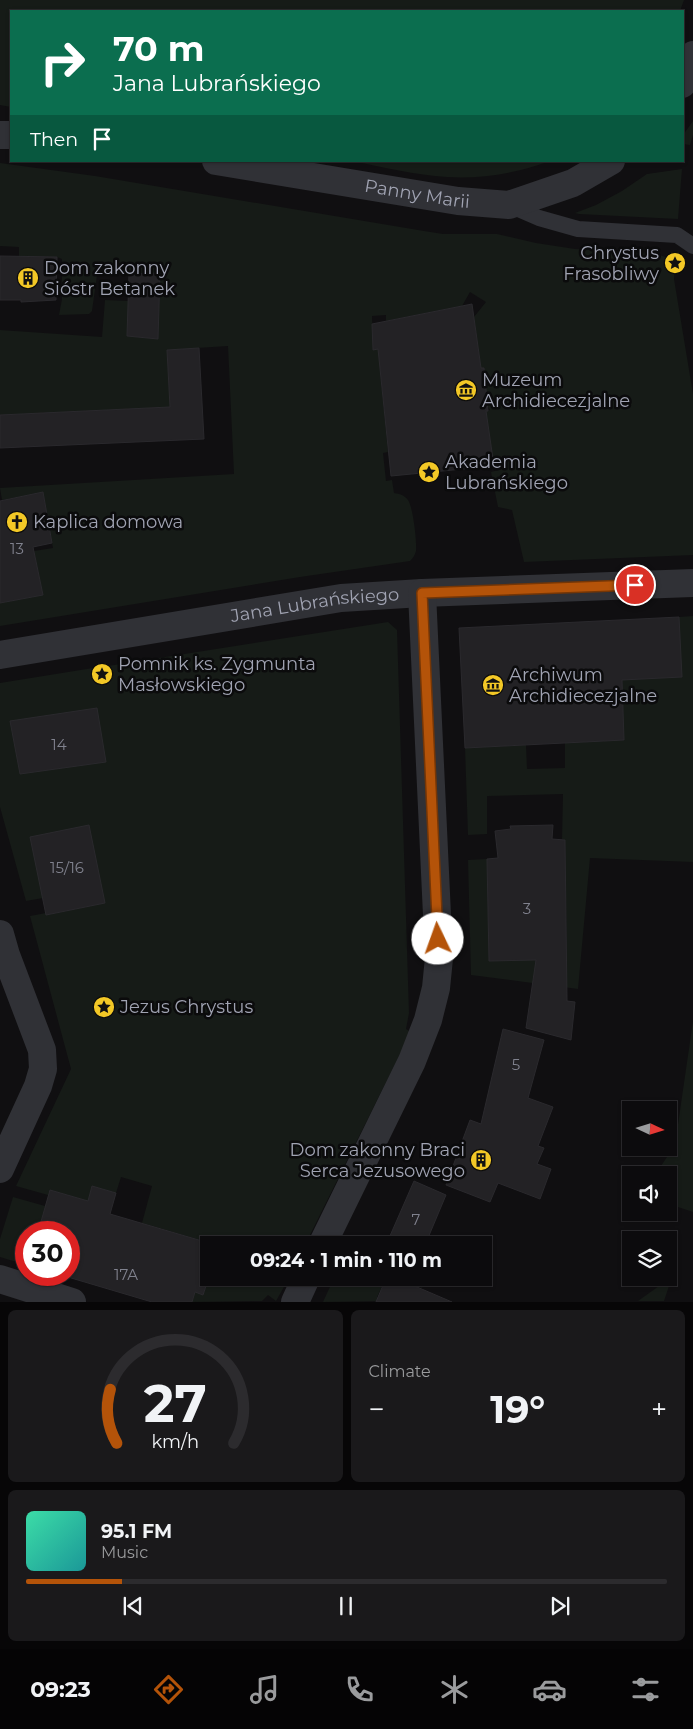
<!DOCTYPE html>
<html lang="en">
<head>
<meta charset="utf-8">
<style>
  :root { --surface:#0c0b0d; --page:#1a191b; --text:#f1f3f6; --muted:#9a9b9d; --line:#2c2b2e; --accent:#b45309 }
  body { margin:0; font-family:Montserrat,sans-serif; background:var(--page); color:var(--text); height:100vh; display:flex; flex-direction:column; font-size:19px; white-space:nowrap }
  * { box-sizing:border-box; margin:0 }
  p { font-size:16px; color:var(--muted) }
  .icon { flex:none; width:28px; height:28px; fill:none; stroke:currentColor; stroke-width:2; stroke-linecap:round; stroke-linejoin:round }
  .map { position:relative; height:1302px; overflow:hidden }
  .drawer { display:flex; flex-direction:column; gap:8px; padding:8px; background:#070607; flex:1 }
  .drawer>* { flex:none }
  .top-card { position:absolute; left:10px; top:10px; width:674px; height:152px; border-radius:0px; box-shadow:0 1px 4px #0004,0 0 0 1px var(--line); background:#0b6e4f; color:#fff; overflow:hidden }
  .needle { width:32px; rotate:94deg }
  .fabs { position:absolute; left:622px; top:1101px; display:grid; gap:10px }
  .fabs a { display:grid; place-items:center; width:55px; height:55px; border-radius:0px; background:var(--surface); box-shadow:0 1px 4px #0004,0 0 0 1px var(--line); font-size:25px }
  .speed { position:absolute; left:15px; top:1221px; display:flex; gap:10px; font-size:25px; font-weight:700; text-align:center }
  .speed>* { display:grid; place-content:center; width:65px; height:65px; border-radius:50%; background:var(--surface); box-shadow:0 1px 4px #0004,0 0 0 1px var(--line); line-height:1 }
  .speed .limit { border:8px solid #d22; background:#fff; color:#111 }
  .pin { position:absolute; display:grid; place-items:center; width:42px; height:42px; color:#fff; margin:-21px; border:2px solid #fff; border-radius:50%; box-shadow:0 1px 5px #0007 }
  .me { position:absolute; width:55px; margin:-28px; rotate:357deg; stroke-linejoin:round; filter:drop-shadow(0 0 4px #0008) }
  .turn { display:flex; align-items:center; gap:18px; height:105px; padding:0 20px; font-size:22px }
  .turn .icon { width:65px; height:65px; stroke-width:2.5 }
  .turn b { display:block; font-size:35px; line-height:42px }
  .then { display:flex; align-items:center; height:48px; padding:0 20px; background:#0003; gap:10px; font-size:19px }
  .big { font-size:38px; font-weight:700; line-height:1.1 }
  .drawer .widget { flex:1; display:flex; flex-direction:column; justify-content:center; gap:8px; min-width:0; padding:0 18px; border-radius:8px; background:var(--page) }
  .drawer .dial { align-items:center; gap:0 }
  .dial svg { height:130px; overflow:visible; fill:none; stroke:var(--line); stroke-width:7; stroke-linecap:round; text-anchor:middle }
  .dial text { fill:var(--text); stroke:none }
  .song { display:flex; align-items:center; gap:15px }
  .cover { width:60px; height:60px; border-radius:8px; background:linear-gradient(135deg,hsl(160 70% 55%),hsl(180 70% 35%)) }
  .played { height:5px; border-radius:2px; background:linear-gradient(90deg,var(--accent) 15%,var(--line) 15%) }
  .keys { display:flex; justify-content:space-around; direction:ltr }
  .heat { display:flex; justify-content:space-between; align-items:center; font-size:28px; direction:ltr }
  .drawer .tiles { flex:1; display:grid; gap:8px; grid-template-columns:1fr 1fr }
  .widget:last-child { grid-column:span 2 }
  .trip { position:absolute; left:200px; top:1236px; width:292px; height:50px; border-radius:0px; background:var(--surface); box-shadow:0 1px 4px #0004,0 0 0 1px var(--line); font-weight:700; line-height:50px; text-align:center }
  .tab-bar { display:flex; height:80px; justify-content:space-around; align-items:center; background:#050405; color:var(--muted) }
  .tab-bar .icon { width:35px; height:35px }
  .tab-bar .selected { color:var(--accent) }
  .tab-bar b { font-size:22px; color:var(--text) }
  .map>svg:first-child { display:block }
  .green { fill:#161b17 }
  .building { fill:#232225; stroke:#2a292d }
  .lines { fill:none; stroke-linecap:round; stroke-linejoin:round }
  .lane { stroke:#303136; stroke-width:16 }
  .street { stroke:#303136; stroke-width:28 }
  .route-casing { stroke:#753606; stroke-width:12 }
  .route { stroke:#b45309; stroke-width:9 }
  .labels { text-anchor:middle; stroke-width:5; stroke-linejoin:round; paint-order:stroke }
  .number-label { font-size:15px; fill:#80828e }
  .street-label { font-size:18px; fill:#a0a3b2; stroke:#0b0b0c }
  .poi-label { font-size:18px; fill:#a0a3b2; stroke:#0b0b0c; text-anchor:start }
</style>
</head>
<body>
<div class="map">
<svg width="693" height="1302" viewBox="0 0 693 1302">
  <rect width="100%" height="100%" fill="#100f11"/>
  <g class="green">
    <path d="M 0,0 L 684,0 L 680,11 L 11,11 L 11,107 L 0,105 Z"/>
    <path d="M 693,121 L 693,135 L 690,145 L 683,144 L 683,135 Z"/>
    <path d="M 351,161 L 550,161 C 518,173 482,179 447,177 C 415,175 383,167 351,161 Z"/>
    <path d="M 0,163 L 95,176 L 424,231 L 443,234 L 497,234 L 536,243 L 575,249 L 653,253 L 669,258 L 675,263 L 674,279 L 693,394 L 693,555 L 524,562 L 512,510 L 498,507 L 491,472 L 502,469 L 500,459 L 493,460 L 486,411 L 490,410 L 487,405 L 484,368 L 481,368 L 474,317 L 486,302 L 470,292 L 462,306 L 386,321 L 386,315 L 372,316 L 373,349 L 378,349 L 388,452 L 383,453 L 386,481 L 392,480 L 394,493 C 400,494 404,495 408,500 C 413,507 417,542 416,551 C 415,555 413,558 410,561 L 300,577 L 0,626 L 0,603 L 43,595 L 34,551 L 53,548 L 43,493 L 2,500 L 0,488 L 234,474 L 228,346 L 167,350 L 170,407 L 0,415 L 0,330 L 102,337 L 105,300 L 129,301 L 127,336 L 158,339 L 160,273 L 97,275 L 92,311 L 89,314 L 59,315 L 62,299 L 62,259 L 57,257 L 19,256 L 19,247 L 0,246 Z"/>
    <path d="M 682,169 L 678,219 L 579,214 L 575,213 L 596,205 L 622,191 L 647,174 Z"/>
    <path d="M 693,616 L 693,862 L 590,858 L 578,989 L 471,975 L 468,860 L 487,859 L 489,960 L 567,959 L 565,840 L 562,839 L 563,794 L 487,796 L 487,834 L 468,835 L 465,748 L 526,745 L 527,769 L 565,768 L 565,743 L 624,740 L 622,680 L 681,677 L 679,617 Z"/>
    <path d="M 388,622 L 397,630 L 409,1013 L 406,1029 L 411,1032 L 305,1245 L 217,1245 L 142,1223 L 152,1186 L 121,1177 L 116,1193 L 92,1186 L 88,1201 L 50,1190 L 48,1195 L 16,1186 L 71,1069 L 30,916 L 46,913 L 47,915 L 105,903 L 43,898 L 26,901 L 0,807 L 0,683 L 93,668 L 96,682 L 110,680 L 108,666 Z"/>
    <path d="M 693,1021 L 693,1212 L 669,1204 L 669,1175 L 655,1175 L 675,1145 Z"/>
    <path d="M 13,1197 L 45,1206 L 38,1232 L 26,1232 L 26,1265 L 0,1257 L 0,1239 Z"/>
    <path d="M 209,1277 L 209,1278 L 289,1278 L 276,1301 L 268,1295 L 262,1301 L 192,1302 L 195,1292 L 203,1295 Z"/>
    <path d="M 334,1278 L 386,1278 L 377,1297 L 387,1301 L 323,1302 Z"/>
    <path d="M 396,1278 L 410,1278 L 424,1283 L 422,1288 Z"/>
    <path d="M 666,1281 L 670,1283 L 664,1301 L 638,1301 Z"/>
  </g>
  <g class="building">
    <path d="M 0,256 L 57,257 L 56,300 L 21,302 L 21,300 L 0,300 Z"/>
    <path d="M 160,273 L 158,339 L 127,336 L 129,274 Z"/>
    <path d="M 472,304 L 481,368 L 484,368 L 488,411 L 486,411 L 494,466 L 391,476 L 378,349 L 373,350 L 372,324 Z"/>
    <path d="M 199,348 L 204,439 L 0,448 L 0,415 L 170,407 L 167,350 Z"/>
    <path d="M 43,492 L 52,543 L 33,547 L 43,595 L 0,603 L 0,501 Z"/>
    <path d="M 679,617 L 682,677 L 622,680 L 624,740 L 465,748 L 459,628 Z"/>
    <path d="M 97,708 L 106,762 L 20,774 L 10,721 Z"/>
    <path d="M 89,825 L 105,903 L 46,915 L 30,837 Z"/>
    <path d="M 553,825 L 552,839 L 565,840 L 567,1001 L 575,1002 L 571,1040 L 526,1028 L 536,960 L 489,961 L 487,859 L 498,858 L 495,831 L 511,829 L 510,826 Z"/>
    <path d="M 503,1029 L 544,1040 L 528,1098 L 553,1107 L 538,1146 L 544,1148 L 537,1164 L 551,1169 L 540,1199 L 498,1183 L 490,1202 L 446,1185 L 470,1120 L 481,1124 Z"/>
    <path d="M 414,1181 L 446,1195 L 425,1245 L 386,1245 Z"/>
    <path d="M 92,1186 L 116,1193 L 110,1214 L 209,1243 L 209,1277 L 203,1295 L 195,1292 L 192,1302 L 152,1302 L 61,1275 L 69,1275 L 69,1232 L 38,1232 L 50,1190 L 88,1201 Z"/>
    <path d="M 386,1278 L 396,1278 L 452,1302 L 376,1302 Z"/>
  </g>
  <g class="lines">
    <path class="lane" d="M 509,205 L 539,218 L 578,229 L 677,235 L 693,246"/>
    <g class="street">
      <path d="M 682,84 L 693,55"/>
      <path d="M 0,135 L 11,135"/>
      <path id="s1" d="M 216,161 L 458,201 L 509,205 L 573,183 L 611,161"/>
      <path id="s2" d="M 0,655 L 341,598 L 422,593 L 693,583"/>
      <path d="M 0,934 L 6,955 L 42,1050 L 43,1069 L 38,1086 L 0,1169"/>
      <path d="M 322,1245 L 412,1061 L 428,1020 L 436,988 L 439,958 L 422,593"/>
      <path d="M 0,1279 L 72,1302"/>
      <path d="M 295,1302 L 306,1278"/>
    </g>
  </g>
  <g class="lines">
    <g class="route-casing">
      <path id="route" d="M 438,939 L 422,593 L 635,585"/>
    </g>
    <use href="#route" class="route"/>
  </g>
  <defs>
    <g id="sight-disc" transform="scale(1.125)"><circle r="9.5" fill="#f3c826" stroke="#0b0b0c"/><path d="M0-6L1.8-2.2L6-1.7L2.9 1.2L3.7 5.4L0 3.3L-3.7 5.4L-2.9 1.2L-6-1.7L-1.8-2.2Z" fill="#111"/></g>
    <g id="building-disc" transform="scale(1.125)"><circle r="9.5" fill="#f3c826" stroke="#0b0b0c"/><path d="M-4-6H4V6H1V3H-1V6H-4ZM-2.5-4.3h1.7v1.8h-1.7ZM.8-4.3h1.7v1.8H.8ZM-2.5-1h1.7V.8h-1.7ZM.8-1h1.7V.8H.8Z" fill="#111"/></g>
    <g id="museum-disc" transform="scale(1.125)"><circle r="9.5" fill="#f3c826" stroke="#0b0b0c"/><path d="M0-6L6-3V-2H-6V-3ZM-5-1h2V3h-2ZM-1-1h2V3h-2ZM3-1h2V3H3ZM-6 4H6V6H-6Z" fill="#111"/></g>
    <g id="church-disc" transform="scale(1.125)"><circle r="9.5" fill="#f3c826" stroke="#0b0b0c"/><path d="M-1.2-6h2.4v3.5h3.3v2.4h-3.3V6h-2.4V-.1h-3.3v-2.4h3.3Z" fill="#111"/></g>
  </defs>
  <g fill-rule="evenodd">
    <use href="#sight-disc" x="675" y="263"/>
    <use href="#building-disc" x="28" y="278"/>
    <use href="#museum-disc" x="466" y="390"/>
    <use href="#sight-disc" x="429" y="472"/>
    <use href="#church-disc" x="17" y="522"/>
    <use href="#sight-disc" x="102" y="674"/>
    <use href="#museum-disc" x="493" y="685"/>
    <use href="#sight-disc" x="104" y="1007"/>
    <use href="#building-disc" x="481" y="1160"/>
  </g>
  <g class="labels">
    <g class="number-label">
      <text x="17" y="554">13</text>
      <text x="59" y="750">14</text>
      <text x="67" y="873">15/16</text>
      <text x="527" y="914">3</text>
      <text x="516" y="1070">5</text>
      <text x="416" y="1225">7</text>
      <text x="126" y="1280">17A</text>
    </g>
    <g class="street-label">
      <text dy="6" stroke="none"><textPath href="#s1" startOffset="204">Panny Marii</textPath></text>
      <text dy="6" stroke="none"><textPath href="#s2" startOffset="319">Jana Lubrańskiego</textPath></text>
    </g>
    <g class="poi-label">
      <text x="659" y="259" text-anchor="end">Chrystus<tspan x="659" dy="21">Frasobliwy</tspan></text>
      <text x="44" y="274">Dom zakonny<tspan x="44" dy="21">Sióstr Betanek</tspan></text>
      <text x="482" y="386">Muzeum<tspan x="482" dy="21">Archidiecezjalne</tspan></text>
      <text x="445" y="468">Akademia<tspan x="445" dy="21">Lubrańskiego</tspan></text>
      <text x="33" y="528">Kaplica domowa</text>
      <text x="118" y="670">Pomnik ks. Zygmunta<tspan x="118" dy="21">Masłowskiego</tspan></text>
      <text x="509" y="681">Archiwum<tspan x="509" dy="21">Archidiecezjalne</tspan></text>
      <text x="120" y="1013">Jezus Chrystus</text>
      <text x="465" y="1156" text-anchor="end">Dom zakonny Braci<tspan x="465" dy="21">Serca Jezusowego</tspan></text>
    </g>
  </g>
</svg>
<div class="fabs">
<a><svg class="needle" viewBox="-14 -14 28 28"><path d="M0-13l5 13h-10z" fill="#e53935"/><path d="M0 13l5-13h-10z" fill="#9a9b9d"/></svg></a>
<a><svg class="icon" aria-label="sound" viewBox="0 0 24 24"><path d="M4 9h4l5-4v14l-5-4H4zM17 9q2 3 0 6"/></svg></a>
<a><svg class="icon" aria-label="layers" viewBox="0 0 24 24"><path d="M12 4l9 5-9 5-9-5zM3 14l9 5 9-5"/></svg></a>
</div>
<div class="speed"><div class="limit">30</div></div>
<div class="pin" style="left:635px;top:585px;background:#d93025"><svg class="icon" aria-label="arrive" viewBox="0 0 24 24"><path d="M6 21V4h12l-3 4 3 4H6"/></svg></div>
<svg class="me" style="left:438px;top:939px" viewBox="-20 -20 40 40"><circle r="19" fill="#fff"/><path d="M0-13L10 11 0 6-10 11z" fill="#b45309"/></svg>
<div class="trip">09:24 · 1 min · 110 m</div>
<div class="top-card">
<div class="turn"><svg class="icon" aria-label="right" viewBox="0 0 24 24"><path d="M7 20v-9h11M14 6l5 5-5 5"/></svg><div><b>70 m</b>Jana Lubrańskiego</div></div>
<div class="then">Then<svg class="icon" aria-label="arrive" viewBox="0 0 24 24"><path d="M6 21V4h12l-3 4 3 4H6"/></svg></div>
</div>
</div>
<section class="drawer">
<div class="tiles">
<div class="widget dial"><svg viewBox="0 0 100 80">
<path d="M14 69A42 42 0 1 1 86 69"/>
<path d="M14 69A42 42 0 0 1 10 36" stroke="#b45309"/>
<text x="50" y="56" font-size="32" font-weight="700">27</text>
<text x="50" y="72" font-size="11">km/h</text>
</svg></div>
<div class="widget"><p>Climate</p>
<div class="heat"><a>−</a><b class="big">19°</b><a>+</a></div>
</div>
<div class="widget">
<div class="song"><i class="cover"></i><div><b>95.1 FM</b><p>Music</p></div></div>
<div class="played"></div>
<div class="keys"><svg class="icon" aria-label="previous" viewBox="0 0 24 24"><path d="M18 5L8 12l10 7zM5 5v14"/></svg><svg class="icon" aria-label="pause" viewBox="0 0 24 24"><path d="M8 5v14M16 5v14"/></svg><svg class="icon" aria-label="next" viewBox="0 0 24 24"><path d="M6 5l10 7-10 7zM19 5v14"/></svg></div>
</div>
</div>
</section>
<nav class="tab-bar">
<b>09:23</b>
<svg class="icon selected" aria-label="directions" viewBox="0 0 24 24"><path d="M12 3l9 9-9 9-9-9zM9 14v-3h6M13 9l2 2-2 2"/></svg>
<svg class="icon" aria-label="music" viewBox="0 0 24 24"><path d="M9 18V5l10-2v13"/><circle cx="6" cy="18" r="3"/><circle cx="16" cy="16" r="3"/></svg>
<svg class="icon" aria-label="phone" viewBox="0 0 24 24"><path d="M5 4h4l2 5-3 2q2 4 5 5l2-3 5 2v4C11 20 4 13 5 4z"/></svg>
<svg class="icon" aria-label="climate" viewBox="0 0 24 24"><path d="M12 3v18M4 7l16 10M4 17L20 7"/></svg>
<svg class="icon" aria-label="car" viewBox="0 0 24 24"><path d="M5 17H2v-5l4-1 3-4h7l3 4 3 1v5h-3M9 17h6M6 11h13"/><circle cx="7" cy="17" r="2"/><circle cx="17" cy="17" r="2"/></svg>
<svg class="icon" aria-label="filters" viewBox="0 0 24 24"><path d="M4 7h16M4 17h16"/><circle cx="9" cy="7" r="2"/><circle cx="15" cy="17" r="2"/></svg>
</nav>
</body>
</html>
